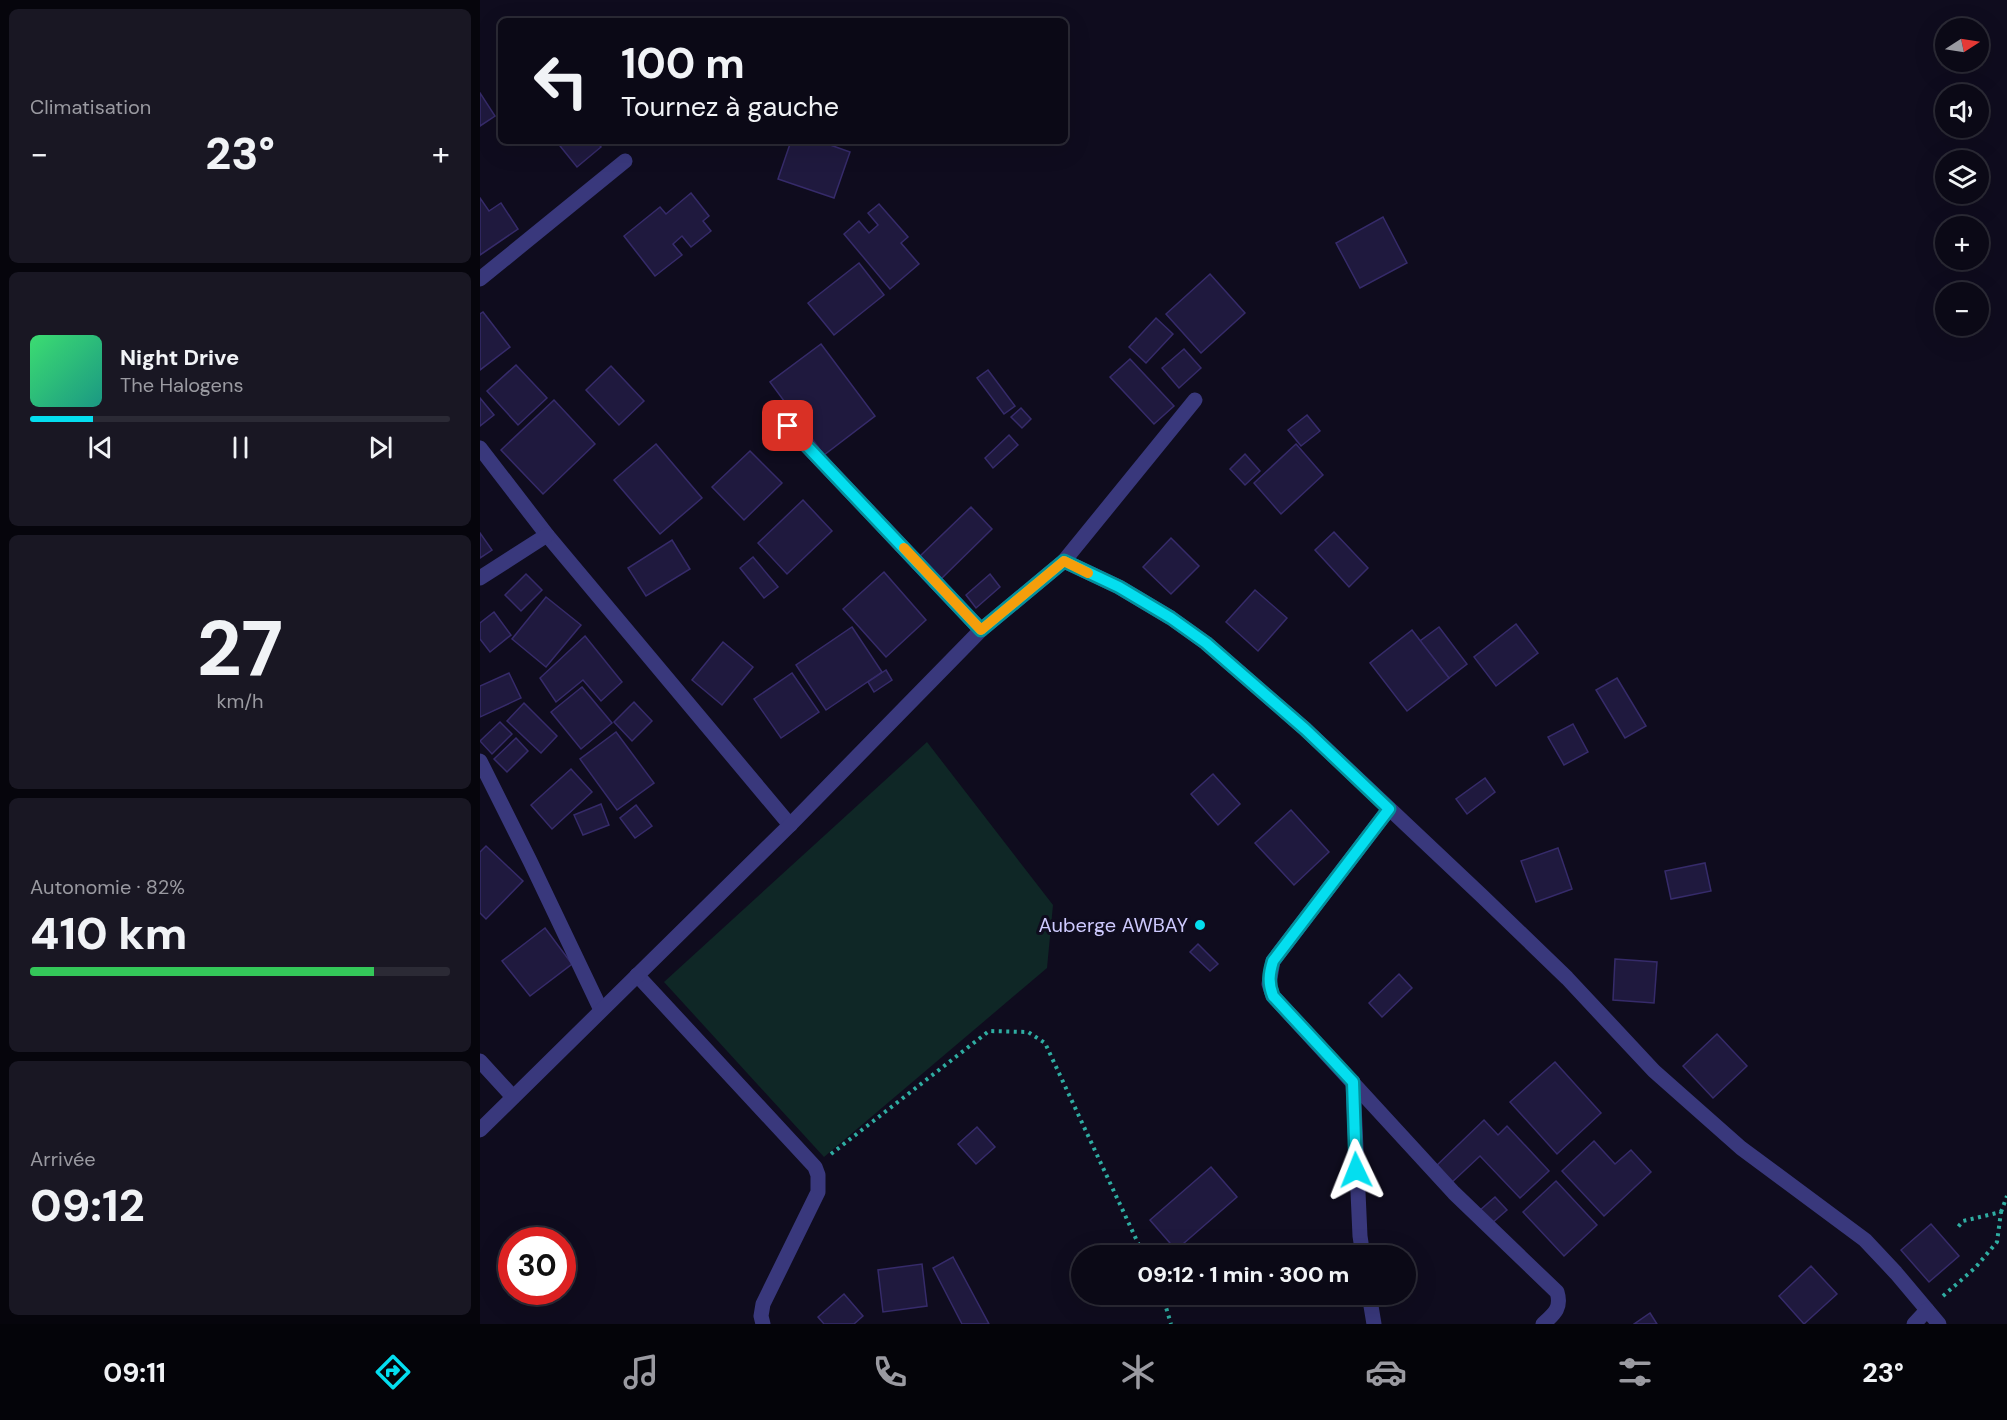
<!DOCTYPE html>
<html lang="fr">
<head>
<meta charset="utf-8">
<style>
  :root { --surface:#0b0916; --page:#191723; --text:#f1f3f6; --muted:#9a9aa1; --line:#2b2a35; --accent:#04deef }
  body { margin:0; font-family:"DM Sans",sans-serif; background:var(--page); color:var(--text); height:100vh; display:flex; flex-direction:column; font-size:22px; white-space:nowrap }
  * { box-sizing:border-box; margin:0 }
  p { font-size:20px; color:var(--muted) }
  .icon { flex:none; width:33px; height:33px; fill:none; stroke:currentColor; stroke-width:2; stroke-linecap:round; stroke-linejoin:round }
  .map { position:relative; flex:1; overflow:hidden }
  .sheet { display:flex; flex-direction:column; gap:9px; padding:9px; background:#06050c; width:480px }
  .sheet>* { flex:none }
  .guide { position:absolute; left:18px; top:18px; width:570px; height:126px; border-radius:9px; box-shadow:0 6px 24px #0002,0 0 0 2px var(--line); background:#0b0916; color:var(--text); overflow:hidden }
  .needle { width:39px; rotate:78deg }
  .buttons { position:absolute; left:1455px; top:18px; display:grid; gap:12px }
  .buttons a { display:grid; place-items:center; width:54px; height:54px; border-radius:50%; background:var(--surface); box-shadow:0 6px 24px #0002,0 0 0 2px var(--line); font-size:30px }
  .speed { position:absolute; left:18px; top:1227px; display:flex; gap:12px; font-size:30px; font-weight:700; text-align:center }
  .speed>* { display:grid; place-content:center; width:78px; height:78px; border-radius:50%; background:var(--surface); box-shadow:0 6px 24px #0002,0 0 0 2px var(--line); line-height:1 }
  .speed .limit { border:9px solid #d22; background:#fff; color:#111 }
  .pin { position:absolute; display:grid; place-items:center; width:51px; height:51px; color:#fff; margin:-26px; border-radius:12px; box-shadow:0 3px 9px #0006 }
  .me { position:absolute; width:66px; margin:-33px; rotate:358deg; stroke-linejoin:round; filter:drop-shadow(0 0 4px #0008) }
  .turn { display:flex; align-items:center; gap:21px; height:126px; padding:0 24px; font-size:27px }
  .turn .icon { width:78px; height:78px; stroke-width:2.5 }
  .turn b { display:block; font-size:42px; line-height:51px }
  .big { font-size:45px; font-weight:800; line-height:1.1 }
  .sheet .card { flex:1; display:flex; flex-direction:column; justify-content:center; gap:9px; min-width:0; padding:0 21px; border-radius:9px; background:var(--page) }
  .sheet .dial { align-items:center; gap:0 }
  .dial b { font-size:78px; line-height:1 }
  .song { display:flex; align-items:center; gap:18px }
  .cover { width:72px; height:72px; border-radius:9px; background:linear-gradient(135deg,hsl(140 70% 55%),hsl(170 70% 35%)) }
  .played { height:6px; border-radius:3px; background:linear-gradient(90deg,var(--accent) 15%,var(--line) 15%) }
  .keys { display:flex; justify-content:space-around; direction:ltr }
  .heat { display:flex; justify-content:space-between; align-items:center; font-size:33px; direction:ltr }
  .charge { height:9px; border-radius:4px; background:linear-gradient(90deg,#34c759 82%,var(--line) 0) }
  .trip { position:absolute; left:591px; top:1245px; width:345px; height:60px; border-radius:30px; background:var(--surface); box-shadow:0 6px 24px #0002,0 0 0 2px var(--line); font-weight:800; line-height:60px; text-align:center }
  .tab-bar { display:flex; height:96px; justify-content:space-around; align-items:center; background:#040409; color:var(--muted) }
  .tab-bar .icon { width:42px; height:42px }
  .tab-bar .selected { color:var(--accent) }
  .tab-bar b { font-size:27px; color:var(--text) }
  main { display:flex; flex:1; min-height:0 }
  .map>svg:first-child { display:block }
  .grass { fill:#0f2726 }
  .building { fill:#1f193e; stroke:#362b6a; stroke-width:1.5 }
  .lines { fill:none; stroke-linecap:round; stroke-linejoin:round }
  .path { stroke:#2fada2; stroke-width:4; stroke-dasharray:3 4.5; stroke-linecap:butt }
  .minor { stroke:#39387c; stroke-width:15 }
  .route-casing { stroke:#03909b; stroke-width:15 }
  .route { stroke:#04deef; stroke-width:10 }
  .slow { stroke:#f59e0b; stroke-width:10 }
  .poi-dot { fill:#04deef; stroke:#0f0c1e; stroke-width:2 }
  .labels { text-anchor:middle; stroke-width:6; stroke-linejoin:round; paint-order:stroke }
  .poi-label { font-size:20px; fill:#cecafe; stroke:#0f0c1e; text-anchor:end }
</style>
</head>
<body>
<main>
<section class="sheet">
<div class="card"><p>Climatisation</p>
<div class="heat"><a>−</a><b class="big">23°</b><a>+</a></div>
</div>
<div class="card">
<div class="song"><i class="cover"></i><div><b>Night Drive</b><p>The Halogens</p></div></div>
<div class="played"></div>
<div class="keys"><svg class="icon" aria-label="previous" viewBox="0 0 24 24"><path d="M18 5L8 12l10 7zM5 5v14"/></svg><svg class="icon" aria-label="pause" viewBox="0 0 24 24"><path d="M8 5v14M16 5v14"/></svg><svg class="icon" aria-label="next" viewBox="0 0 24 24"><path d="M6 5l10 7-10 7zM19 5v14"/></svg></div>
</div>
<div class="card dial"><b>27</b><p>km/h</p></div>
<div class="card"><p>Autonomie · 82%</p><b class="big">410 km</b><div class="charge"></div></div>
<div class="card"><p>Arrivée</p><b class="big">09:12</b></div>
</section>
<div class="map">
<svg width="1527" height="1324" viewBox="0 0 1527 1324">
  <rect width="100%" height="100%" fill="#0f0c1e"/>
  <path class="grass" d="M 447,742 L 573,905 L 567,968 L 344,1157 L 184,982 Z"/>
  <g class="building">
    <path d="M 0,93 L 15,116 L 0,126 Z"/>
    <path d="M 76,141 L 116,141 L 121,147 L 97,167 Z"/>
    <path d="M 311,141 L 339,141 L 370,152 L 354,198 L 298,179 Z"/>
    <path d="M 211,193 L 229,216 L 223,221 L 231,231 L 211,247 L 202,236 L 193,244 L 202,255 L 175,276 L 144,236 L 180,207 L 186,214 Z"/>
    <path d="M 0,198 L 9,211 L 21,203 L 38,229 L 0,255 Z"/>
    <path d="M 399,204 L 428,237 L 421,243 L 439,264 L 410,289 L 364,234 L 379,221 L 389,233 L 398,225 L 388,213 Z"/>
    <path d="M 903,217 L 927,263 L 880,288 L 856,243 Z"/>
    <path d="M 379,263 L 404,295 L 354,335 L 328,303 Z"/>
    <path d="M 730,274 L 765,313 L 721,353 L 686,314 Z"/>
    <path d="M 3,312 L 30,347 L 0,370 L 0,314 Z"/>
    <path d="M 676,318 L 693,334 L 666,363 L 649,347 Z"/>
    <path d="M 341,344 L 395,416 L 344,455 L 290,382 Z"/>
    <path d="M 704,349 L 721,368 L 699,388 L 682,368 Z"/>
    <path d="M 650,359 L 694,406 L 674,424 L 630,377 Z"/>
    <path d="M 36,365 L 67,398 L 38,425 L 7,391 Z"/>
    <path d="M 131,366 L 164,401 L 139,425 L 106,390 Z"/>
    <path d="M 508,370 L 535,406 L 524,414 L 497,378 Z"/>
    <path d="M 0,398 L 14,415 L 0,426 Z"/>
    <path d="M 74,400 L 115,444 L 63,494 L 21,450 Z"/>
    <path d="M 541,408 L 551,419 L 542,428 L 531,417 Z"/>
    <path d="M 827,415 L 840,431 L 821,446 L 808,430 Z"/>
    <path d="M 529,435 L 538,445 L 513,468 L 505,458 Z"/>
    <path d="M 176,444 L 222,498 L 180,534 L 134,480 Z"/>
    <path d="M 816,444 L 843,475 L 801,514 L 774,483 Z"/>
    <path d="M 270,451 L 302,483 L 264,520 L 232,487 Z"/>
    <path d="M 765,454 L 780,471 L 765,485 L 750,469 Z"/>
    <path d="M 323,500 L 352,531 L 307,574 L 278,543 Z"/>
    <path d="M 491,507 L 512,529 L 460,580 L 438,558 Z"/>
    <path d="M 854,532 L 888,568 L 869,587 L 835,550 Z"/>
    <path d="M 0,533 L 12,550 L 0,558 Z"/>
    <path d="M 691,538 L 719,566 L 691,594 L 663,567 Z"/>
    <path d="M 192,540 L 210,569 L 166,596 L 148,568 Z"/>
    <path d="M 273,557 L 298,587 L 284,598 L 260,568 Z"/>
    <path d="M 404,572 L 446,620 L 406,657 L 363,609 Z"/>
    <path d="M 46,574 L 62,590 L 41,611 L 25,595 Z"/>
    <path d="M 510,574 L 520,587 L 496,608 L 486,595 Z"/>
    <path d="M 775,590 L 807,618 L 778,651 L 746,622 Z"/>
    <path d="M 66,597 L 101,625 L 66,667 L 32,639 Z"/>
    <path d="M 14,612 L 31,635 L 10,652 L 0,639 L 0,623 Z"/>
    <path d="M 1036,624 L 1058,653 L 1016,686 L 994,657 Z"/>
    <path d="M 372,627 L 402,672 L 346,710 L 316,665 Z"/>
    <path d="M 959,627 L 987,664 L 969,678 L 940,641 Z"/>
    <path d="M 932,630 L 969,678 L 927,711 L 890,663 Z"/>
    <path d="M 105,636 L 142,682 L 121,701 L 103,680 L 76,702 L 60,678 Z"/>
    <path d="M 243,642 L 273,667 L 242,705 L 212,680 Z"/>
    <path d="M 406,670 L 412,680 L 394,692 L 388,682 Z"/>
    <path d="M 29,673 L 41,698 L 0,717 L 0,686 Z"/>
    <path d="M 312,673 L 339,712 L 301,738 L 274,699 Z"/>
    <path d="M 1137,678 L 1166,726 L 1145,738 L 1116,690 Z"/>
    <path d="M 102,687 L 132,723 L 101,749 L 71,712 Z"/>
    <path d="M 154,702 L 172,721 L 152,741 L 134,722 Z"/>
    <path d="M 44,703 L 77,736 L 61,753 L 27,721 Z"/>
    <path d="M 20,722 L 32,734 L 12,754 L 0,741 Z"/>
    <path d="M 1093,724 L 1108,752 L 1084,765 L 1068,737 Z"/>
    <path d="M 136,732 L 174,783 L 137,810 L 100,759 Z"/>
    <path d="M 36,738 L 48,751 L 27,772 L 14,759 Z"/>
    <path d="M 91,769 L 112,792 L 72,829 L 51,805 Z"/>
    <path d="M 733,774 L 760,804 L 738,825 L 711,794 Z"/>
    <path d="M 1005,778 L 1015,792 L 987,814 L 976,799 Z"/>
    <path d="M 121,804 L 129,825 L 103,835 L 94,815 Z"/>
    <path d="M 156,805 L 172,826 L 155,838 L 140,818 Z"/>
    <path d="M 811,810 L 849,852 L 814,885 L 775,843 Z"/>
    <path d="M 6,846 L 43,881 L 6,919 L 0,913 L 0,852 Z"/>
    <path d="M 1078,848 L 1092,889 L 1056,902 L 1041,861 Z"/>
    <path d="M 1225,863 L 1231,891 L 1191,899 L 1185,871 Z"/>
    <path d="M 65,928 L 92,964 L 50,996 L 22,961 Z"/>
    <path d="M 718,944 L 738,964 L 730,971 L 710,952 Z"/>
    <path d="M 1135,959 L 1177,962 L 1174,1003 L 1133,1000 Z"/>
    <path d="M 919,974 L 932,988 L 902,1017 L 889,1003 Z"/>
    <path d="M 1237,1034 L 1267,1066 L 1233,1098 L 1203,1066 Z"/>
    <path d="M 1075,1062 L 1121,1113 L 1077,1154 L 1030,1102 Z"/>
    <path d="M 1004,1120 L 1018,1135 L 1027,1126 L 1069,1171 L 1040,1198 L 1000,1156 L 969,1185 L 954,1168 Z"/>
    <path d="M 497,1127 L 515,1147 L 496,1164 L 478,1144 Z"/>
    <path d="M 1114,1141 L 1135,1164 L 1151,1150 L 1171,1172 L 1124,1216 L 1082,1171 Z"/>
    <path d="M 731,1167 L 757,1197 L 696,1250 L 670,1220 Z"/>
    <path d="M 1076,1181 L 1117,1225 L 1084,1256 L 1043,1212 Z"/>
    <path d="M 1015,1197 L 1027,1210 L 1011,1224 L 999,1211 Z"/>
    <path d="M 1451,1224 L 1479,1256 L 1449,1282 L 1421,1250 Z"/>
    <path d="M 473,1257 L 509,1324 L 482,1324 L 453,1268 Z"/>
    <path d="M 442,1264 L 447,1306 L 403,1312 L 398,1270 Z"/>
    <path d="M 1331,1266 L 1357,1294 L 1324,1324 L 1299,1296 Z"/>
    <path d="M 364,1294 L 383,1316 L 374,1324 L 344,1324 L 338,1317 Z"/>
    <path d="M 1170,1313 L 1177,1324 L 1154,1324 Z"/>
  </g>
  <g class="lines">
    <g class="path">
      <path d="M 351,1154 L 509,1031 L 548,1032 L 565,1043 L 664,1256"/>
      <path d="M 1521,1212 L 1527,1196"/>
      <path d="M 682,1294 L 691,1324"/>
      <path d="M 1463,1296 L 1495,1268 L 1517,1242 L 1521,1212 L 1483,1221 L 1478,1227"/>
    </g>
    <g class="minor">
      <path d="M 0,279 L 145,161"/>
      <path d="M 292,409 L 501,630"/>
      <path d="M 0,448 L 67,535 L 310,825"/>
      <path d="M 584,561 L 639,587 L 691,618 L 726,643 L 825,729 L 1002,896 L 1087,978 L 1174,1071 L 1261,1148 L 1385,1240 L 1416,1273 L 1459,1324"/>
      <path d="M 0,578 L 67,535"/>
      <path d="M 0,761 L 50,861 L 121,1010"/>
      <path d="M 909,809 L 793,961 L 789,984 L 793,996 L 974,1193 L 1077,1292 C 1082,1308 1074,1314 1063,1324"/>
      <path d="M 157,975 L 335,1167 L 338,1175 L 338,1192 L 283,1304 L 281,1316 L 283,1324"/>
      <path d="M 0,1061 L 33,1097"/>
      <path d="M 873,1082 L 880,1236 L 883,1256"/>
      <path d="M 0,1130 L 310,825 L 501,630 L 584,561 L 715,400"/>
      <path d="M 889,1294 L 894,1324"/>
      <path d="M 1434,1324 L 1447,1310"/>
    </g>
  </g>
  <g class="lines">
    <g class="route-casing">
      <path id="route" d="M 308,426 L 501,630 L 584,561 L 639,587 L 691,618 L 726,643 L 825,729 L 909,809 L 793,961 C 789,974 788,983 793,996 L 873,1082 L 876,1170"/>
    </g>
    <use href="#route" class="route"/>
    <path class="slow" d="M 424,548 L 501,630 L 584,561 L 608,573"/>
  </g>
  <circle class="poi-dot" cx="720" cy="925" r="6"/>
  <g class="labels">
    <g class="poi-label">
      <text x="708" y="932">Auberge AWBAY</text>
    </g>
  </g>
</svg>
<div class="buttons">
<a><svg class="needle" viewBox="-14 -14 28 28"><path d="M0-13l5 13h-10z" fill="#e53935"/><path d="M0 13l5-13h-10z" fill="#9a9aa1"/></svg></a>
<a><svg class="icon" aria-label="sound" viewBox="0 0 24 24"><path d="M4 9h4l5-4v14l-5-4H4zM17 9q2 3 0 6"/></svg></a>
<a><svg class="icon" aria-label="layers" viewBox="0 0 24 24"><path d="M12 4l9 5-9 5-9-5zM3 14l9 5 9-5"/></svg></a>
<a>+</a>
<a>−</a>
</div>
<div class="speed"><div class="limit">30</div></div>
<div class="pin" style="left:308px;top:426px;background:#d93025"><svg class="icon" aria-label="arrive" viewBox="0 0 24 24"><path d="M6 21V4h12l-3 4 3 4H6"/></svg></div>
<svg class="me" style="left:876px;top:1170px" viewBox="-20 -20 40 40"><path d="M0-17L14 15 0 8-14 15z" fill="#04deef" stroke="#fff" stroke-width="4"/></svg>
<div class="trip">09:12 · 1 min · 300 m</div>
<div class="guide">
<div class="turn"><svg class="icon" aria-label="left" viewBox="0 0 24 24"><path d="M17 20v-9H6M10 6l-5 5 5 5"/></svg><div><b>100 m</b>Tournez à gauche</div></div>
</div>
</div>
</main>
<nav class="tab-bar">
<b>09:11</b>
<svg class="icon selected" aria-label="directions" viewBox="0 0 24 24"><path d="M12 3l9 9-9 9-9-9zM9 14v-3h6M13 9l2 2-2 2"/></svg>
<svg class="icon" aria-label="music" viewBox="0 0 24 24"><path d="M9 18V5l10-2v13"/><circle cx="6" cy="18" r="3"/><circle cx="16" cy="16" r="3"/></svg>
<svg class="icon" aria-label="phone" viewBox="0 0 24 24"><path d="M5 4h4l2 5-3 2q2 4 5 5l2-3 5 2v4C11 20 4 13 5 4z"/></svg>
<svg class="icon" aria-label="climate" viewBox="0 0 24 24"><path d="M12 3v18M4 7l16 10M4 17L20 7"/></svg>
<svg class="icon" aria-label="car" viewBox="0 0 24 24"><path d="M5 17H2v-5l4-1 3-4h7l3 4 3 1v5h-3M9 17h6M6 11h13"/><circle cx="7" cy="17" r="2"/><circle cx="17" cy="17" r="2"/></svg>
<svg class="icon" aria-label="filters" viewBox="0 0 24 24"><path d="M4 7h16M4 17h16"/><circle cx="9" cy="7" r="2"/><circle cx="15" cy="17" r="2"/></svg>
<b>23°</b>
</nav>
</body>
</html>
